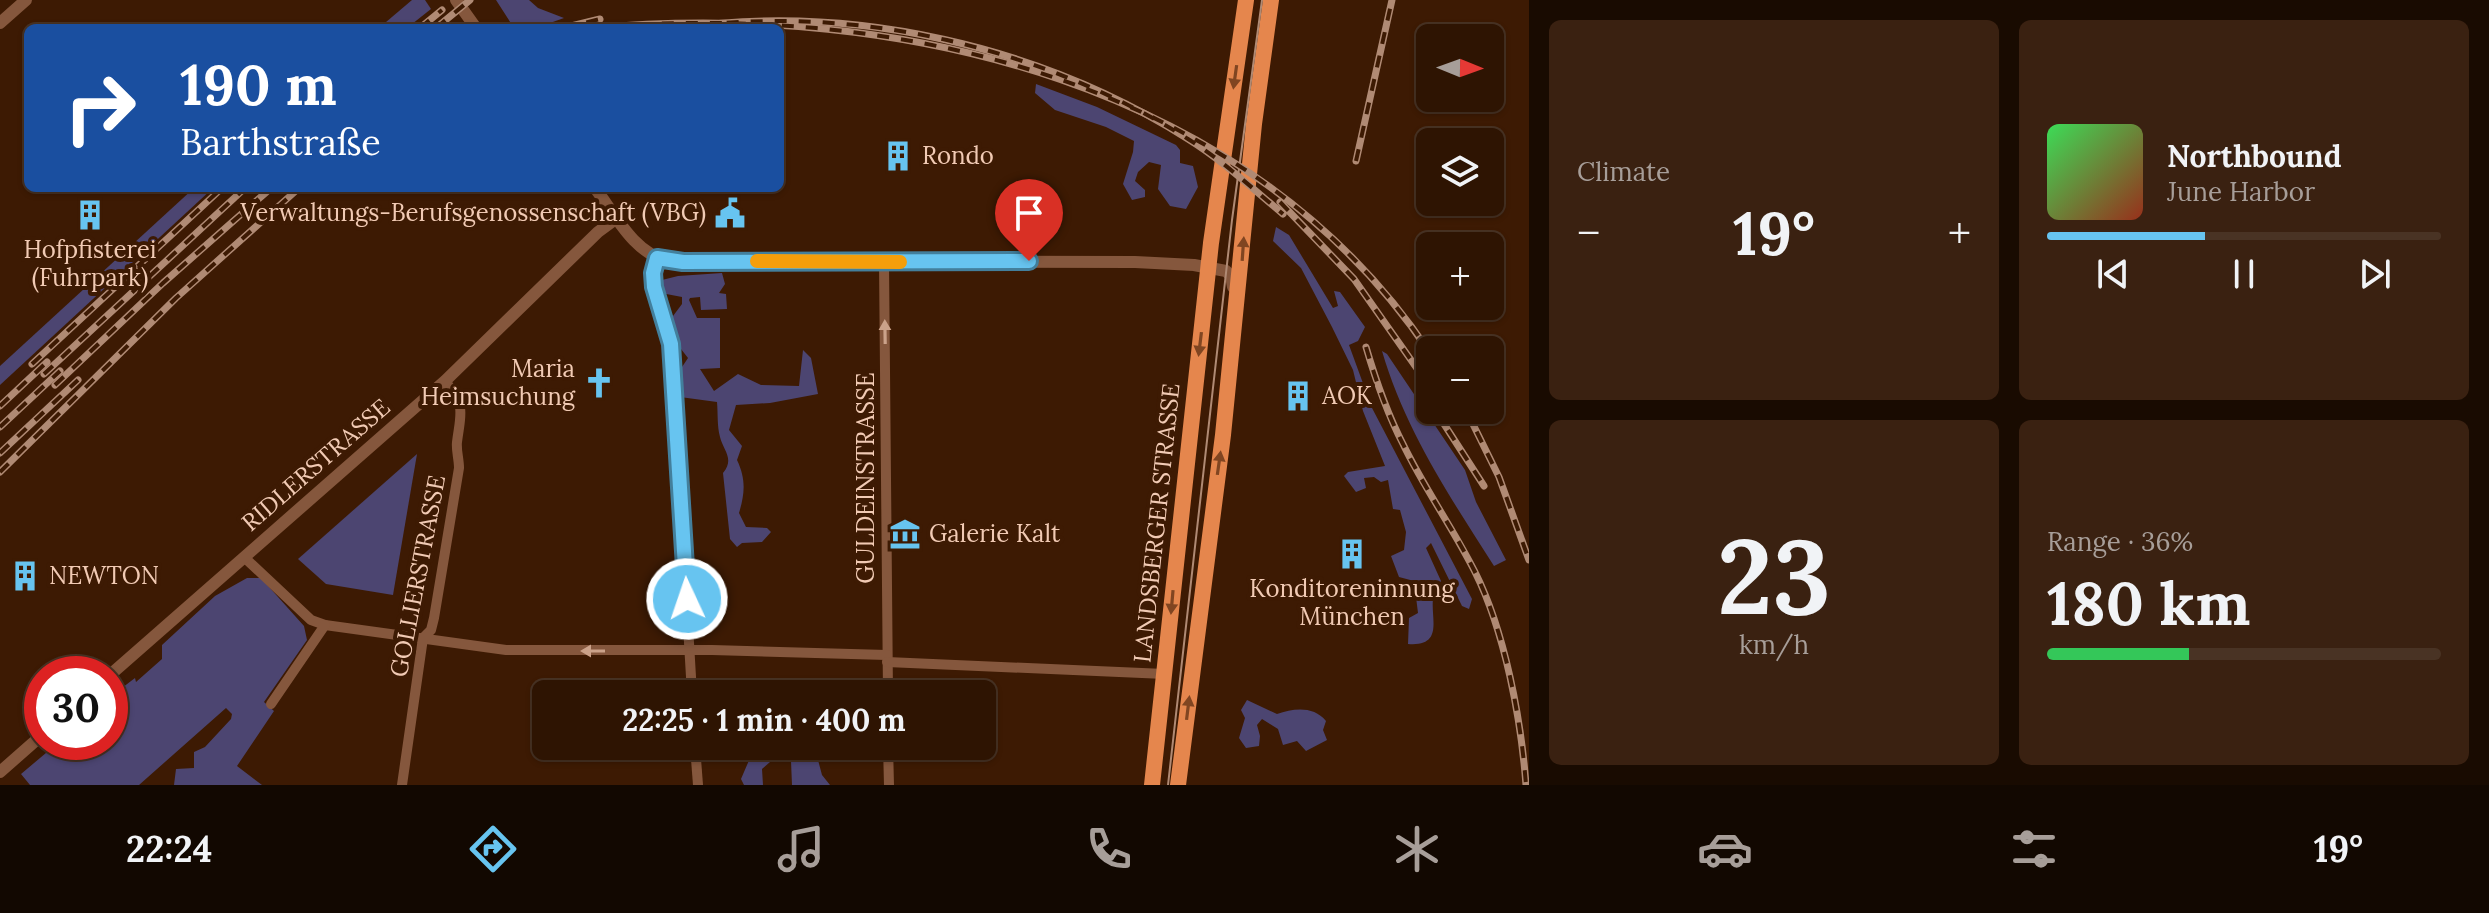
<!DOCTYPE html>
<html lang="en">
<head>
<meta charset="utf-8">
<style>
  :root { --surface:#2e1402; --page:#3a2111; --text:#f1f3f6; --muted:#a79e99; --line:#493324; --accent:#67c4f0 }
  body { margin:0; font-family:Lora,serif; background:var(--page); color:var(--text); height:100vh; display:flex; flex-direction:column; font-size:30px; white-space:nowrap }
  * { box-sizing:border-box; margin:0 }
  p { font-size:26px; color:var(--muted) }
  .icon { flex:none; width:44px; height:44px; fill:none; stroke:currentColor; stroke-width:2; stroke-linecap:round; stroke-linejoin:round }
  .map { position:relative; flex:1; overflow:hidden }
  .drawer { display:flex; flex-direction:column; gap:20px; padding:20px; background:#190b01; width:960px }
  .drawer>* { flex:none }
  .hud { position:absolute; left:24px; top:24px; width:760px; height:168px; border-radius:12px; box-shadow:0 2px 6px #0004,0 0 0 2px var(--line); background:#1a4fa0; color:#fff; overflow:hidden }
  .needle { width:52px; rotate:91deg }
  .tools { position:absolute; left:1416px; top:24px; display:grid; gap:16px }
  .tools a { display:grid; place-items:center; width:88px; height:88px; border-radius:12px; background:var(--surface); box-shadow:0 2px 6px #0004,0 0 0 2px var(--line); font-size:40px }
  .speed { position:absolute; left:24px; top:656px; display:flex; gap:16px; font-size:40px; font-weight:700; text-align:center }
  .speed>* { display:grid; place-content:center; width:104px; height:104px; border-radius:50%; background:var(--surface); box-shadow:0 2px 6px #0004,0 0 0 2px var(--line); line-height:1 }
  .speed .limit { border:12px solid #d22; background:#fff; color:#111 }
  .pin { position:absolute; display:grid; place-items:center; width:68px; height:68px; color:#fff; margin:-82px -34px; border-radius:50% 50% 50% 0; rotate:-45deg; box-shadow:0 0 8px #0007 }
  .pin .icon { rotate:45deg }
  .me { position:absolute; width:88px; margin:-44px; rotate:357deg; stroke-linejoin:round; filter:drop-shadow(0 0 6px #0008) }
  .turn { display:flex; align-items:center; gap:28px; height:168px; padding:0 24px; font-size:36px }
  .turn .icon { width:104px; height:104px; stroke-width:2.5 }
  .turn b { display:block; font-size:56px; line-height:68px }
  .big { font-size:60px; font-weight:700; line-height:1.1 }
  .drawer .tile { flex:1; display:flex; flex-direction:column; justify-content:center; gap:12px; min-width:0; padding:0 28px; border-radius:12px; background:var(--page) }
  .drawer .dial { align-items:center; gap:0 }
  .dial b { font-size:104px; line-height:1 }
  .song { display:flex; align-items:center; gap:24px }
  .cover { width:96px; height:96px; border-radius:12px; background:linear-gradient(135deg,hsl(130 70% 55%),hsl(10 70% 35%)) }
  .played { height:8px; border-radius:4px; background:linear-gradient(90deg,var(--accent) 40%,var(--line) 40%) }
  .keys { display:flex; justify-content:space-around; direction:ltr }
  .heat { display:flex; justify-content:space-between; align-items:center; font-size:44px; direction:ltr }
  .charge { height:12px; border-radius:6px; background:linear-gradient(90deg,#34c759 36%,var(--line) 0) }
  .drawer .tiles { flex:1; display:grid; gap:20px; grid-template-columns:repeat(2,1fr) }
  .trip { position:absolute; left:532px; top:680px; width:464px; height:80px; border-radius:12px; background:var(--surface); box-shadow:0 2px 6px #0004,0 0 0 2px var(--line); font-weight:700; line-height:80px; text-align:center }
  .dock { display:flex; height:128px; justify-content:space-around; align-items:center; background:#120801; color:var(--muted) }
  .dock .icon { width:56px; height:56px }
  .dock .selected { color:var(--accent) }
  .dock b { font-size:36px; color:var(--text) }
  main { display:flex; flex:1; min-height:0 }
  .map>svg:first-child { display:block }
  .green { fill:#4c4571 }
  .lines { fill:none; stroke-linecap:round; stroke-linejoin:round }
  .minor { stroke:#85573d; stroke-width:10 }
  .tertiary { stroke:#85573d; stroke-width:12 }
  .primary { stroke:#e5864d; stroke-width:16 }
  .tram { stroke:#b08a74; stroke-width:2 }
  .rail-casing { stroke:#b08a74; stroke-width:7 }
  .rail { stroke:#3d1a03; stroke-width:4; stroke-dasharray:12; stroke-linecap:butt }
  .oneway { fill:#804521 }
  .oneway2 { fill:#cba28a }
  .route-casing { stroke:#437f9c; stroke-width:20 }
  .route { stroke:#67c4f0; stroke-width:14 }
  .slow { stroke:#f59e0b; stroke-width:14 }
  .labels { text-anchor:middle; stroke-width:8; stroke-linejoin:round; paint-order:stroke }
  .poi-label { font-size:24px; fill:#f1cab4; stroke:#3d1a03; text-anchor:start }
  .street-label { font-size:24px; fill:#f1cab4; stroke:#3d1a03 }
</style>
</head>
<body>
<main>
<div class="map">
<svg width="1529" height="785" viewBox="0 0 1529 785">
  <rect width="100%" height="100%" fill="#3d1a03"/>
  <g class="green">
    <path d="M 412,0 L 425,0 L 431,9 L 407,28 L 379,28 Z"/>
    <path d="M 496,0 L 529,0 L 538,8 L 564,18 L 536,28 L 514,28 Z"/>
    <path d="M 1036,84 L 1097,107 L 1176,145 L 1180,150 L 1180,163 L 1193,166 L 1198,187 L 1186,209 L 1170,206 L 1158,189 L 1161,165 L 1149,162 L 1138,172 L 1135,181 L 1145,190 L 1145,197 L 1132,200 L 1123,184 L 1133,152 L 1134,141 L 1106,127 L 1055,110 L 1035,93 Z"/>
    <path d="M 194,188 L 213,188 L 0,385 L 0,366 Z"/>
    <path d="M 1276,227 L 1289,235 L 1333,308 L 1338,306 L 1334,291 L 1340,292 L 1365,327 L 1358,341 L 1349,345 L 1372,408 L 1472,599 L 1469,609 L 1462,606 L 1431,543 L 1426,548 L 1441,581 C 1439,585 1436,589 1434,594 C 1428,614 1447,647 1408,644 L 1409,618 L 1418,613 L 1414,581 L 1399,577 L 1391,556 L 1404,550 L 1406,532 L 1400,510 L 1393,509 L 1388,480 L 1381,482 L 1374,477 L 1364,478 L 1366,488 L 1356,492 L 1344,476 L 1348,472 L 1385,466 L 1363,411 L 1353,370 L 1332,327 L 1301,268 L 1273,241 Z"/>
    <path d="M 722,273 L 725,284 L 719,293 L 726,294 L 727,309 L 701,310 L 700,297 L 690,298 L 689,300 L 697,318 L 720,318 L 720,368 L 700,369 L 714,391 L 738,374 L 761,385 L 799,386 L 803,350 L 811,358 L 818,394 L 770,403 L 736,405 L 729,430 L 742,446 L 737,460 C 746,479 745,493 739,513 L 746,527 L 767,528 L 771,532 L 762,542 L 742,543 L 737,547 L 730,539 L 723,473 C 735,459 723,450 720,437 C 717,426 718,413 717,402 L 680,397 L 680,370 L 688,358 L 681,349 L 670,320 L 682,304 L 682,297 L 661,293 L 662,280 L 678,276 Z"/>
    <path d="M 1382,351 L 1387,354 L 1465,470 L 1476,502 L 1506,560 L 1494,566 C 1450,497 1405,430 1382,351 Z"/>
    <path d="M 417,454 L 393,595 L 326,584 L 298,559 Z"/>
    <path d="M 247,578 L 261,578 L 304,626 L 307,640 L 264,702 L 274,711 L 237,766 L 262,785 L 174,785 L 176,769 L 194,768 L 194,752 L 205,747 L 231,719 L 232,714 L 226,708 L 139,785 L 30,785 L 21,774 L 59,742 L 110,742 L 110,697 L 135,678 L 136,682 L 162,659 L 162,645 L 215,596 Z"/>
    <path d="M 1247,700 L 1277,714 C 1294,708 1314,706 1326,721 L 1323,730 L 1327,740 L 1306,751 L 1297,741 L 1283,745 L 1278,729 L 1262,719 L 1257,725 L 1260,736 L 1259,746 L 1246,748 L 1239,738 L 1245,718 L 1241,710 Z"/>
    <path d="M 739,746 L 760,746 L 759,753 L 770,762 L 762,769 L 763,785 L 744,785 L 741,779 L 750,758 Z"/>
    <path d="M 783,746 L 818,746 L 809,754 L 818,760 L 822,775 L 830,785 L 792,785 L 791,761 Z"/>
  </g>
  <g class="lines">
    <g class="minor">
      <path d="M 657,258 C 646,290 669,320 672,352 L 692,694"/>
      <path d="M 884,262 L 888,694"/>
      <path d="M 245,558 L 311,620 L 325,625 L 506,650 L 712,650 L 887,655"/>
      <path d="M 887,662 L 1165,674"/>
      <path d="M 271,704 L 325,625"/>
      <path d="M 695,746 L 698,785"/>
      <path d="M 888,746 L 889,785"/>
      <path d="M 402,785 L 423,638 L 431,630 L 434,618 L 459,468 C 459,459 456,450 457,442 C 461,411 466,407 445,381"/>
    </g>
    <g class="tertiary">
      <path d="M 456,0 L 476,28"/>
      <path d="M 0,23 L 26,0"/>
      <path d="M 595,188 C 615,214 633,253 668,261 L 1135,262 L 1194,265 L 1226,271 L 1231,276 L 1233,287"/>
      <path d="M 110,675 L 445,381 L 598,232 L 617,218"/>
      <path d="M 0,772 L 42,735"/>
    </g>
    <g class="primary">
      <path d="M 1152,785 L 1211,243 L 1246,0"/>
      <path d="M 1178,785 L 1223,435 L 1254,124 L 1271,0"/>
    </g>
    <path class="tram" d="M 1168,785 L 1232,220 L 1262,0"/>
    <g class="rail-casing">
      <g id="rail">
        <path d="M 420,28 L 442,10"/>
        <path d="M 436,28 L 470,0"/>
        <path d="M 563,28 L 600,19"/>
        <path d="M 590,28 C 902,0 1252,85 1430,353"/>
        <path d="M 679,28 C 852,3 1041,46 1188,139 C 1222,160 1252,188 1283,214"/>
        <path d="M 1356,161 L 1392,0"/>
        <path d="M 1280,202 L 1354,279 L 1430,387"/>
        <path d="M 1366,347 C 1376,381 1387,413 1403,444 C 1424,488 1453,528 1475,572 C 1505,632 1521,719 1526,785"/>
        <path d="M 32,364 L 222,188"/>
        <path d="M 44,374 L 245,188"/>
        <path d="M 55,385 L 163,283 L 271,188"/>
        <path d="M 0,406 L 47,362"/>
        <path d="M 1435,410 L 1484,486"/>
        <path d="M 1466,410 L 1499,477 L 1529,560"/>
        <path d="M 0,427 L 60,371"/>
        <path d="M 0,453 L 78,380"/>
        <path d="M 0,472 L 176,298 L 299,188"/>
      </g>
    </g>
    <use href="#rail" class="rail"/>
  </g>
  <defs><path id="oneway-solid" d="M-6-.8H1V-3.2L6.5 0L1 3.2V.8H-6Z" transform="scale(2)"/></defs>
  <g class="oneway">
    <use href="#oneway-solid" transform="translate(1235 77) rotate(98)"/>
    <use href="#oneway-solid" transform="translate(1243 249) rotate(-86)"/>
    <use href="#oneway-solid" transform="translate(1200 344) rotate(97)"/>
    <use href="#oneway-solid" transform="translate(1219 463) rotate(-82)"/>
    <use href="#oneway-solid" transform="translate(1172 602) rotate(95)"/>
    <use href="#oneway-solid" transform="translate(1188 708) rotate(-83)"/>
  </g>
  <g class="oneway2">
    <use href="#oneway-solid" transform="translate(885 332) rotate(-91)"/>
    <use href="#oneway-solid" transform="translate(593 651) rotate(-180)"/>
  </g>
  <g class="lines">
    <g class="route-casing">
      <path id="route" d="M 687,599 L 671,344 L 654,287 L 653,273 L 657,258 L 683,262 L 1029,261"/>
    </g>
    <use href="#route" class="route"/>
    <path class="slow" d="M 757,261 L 900,262"/>
  </g>
  <defs>
    <g id="building-bare" transform="scale(2.4)"><path d="M-4-6H4V6H1V3H-1V6H-4ZM-2.5-4.3h1.7v1.8h-1.7ZM.8-4.3h1.7v1.8H.8ZM-2.5-1h1.7V.8h-1.7ZM.8-1h1.7V.8H.8Z" fill="#67c4f0" stroke="#3d1a03" stroke-width="2.5" paint-order="stroke"/></g>
    <g id="civic-bare" transform="scale(2.4)"><path d="M-.6-6.5H3V-4.5H.6V-3L4-1V1h2V6H-6V1h2V-1L-.6-3ZM-1.2 2.5V6h2.4V2.5Z" fill="#67c4f0" stroke="#3d1a03" stroke-width="2.5" paint-order="stroke"/></g>
    <g id="church-bare" transform="scale(2.4)"><path d="M-1.2-6h2.4v3.5h3.3v2.4h-3.3V6h-2.4V-.1h-3.3v-2.4h3.3Z" fill="#67c4f0" stroke="#3d1a03" stroke-width="2.5" paint-order="stroke"/></g>
    <g id="museum-bare" transform="scale(2.4)"><path d="M0-6L6-3V-2H-6V-3ZM-5-1h2V3h-2ZM-1-1h2V3h-2ZM3-1h2V3H3ZM-6 4H6V6H-6Z" fill="#67c4f0" stroke="#3d1a03" stroke-width="2.5" paint-order="stroke"/></g>
  </defs>
  <g fill-rule="evenodd">
    <use href="#building-bare" x="898" y="156"/>
    <use href="#civic-bare" x="730" y="213"/>
    <use href="#building-bare" x="90" y="215"/>
    <use href="#church-bare" x="599" y="383"/>
    <use href="#building-bare" x="1298" y="396"/>
    <use href="#museum-bare" x="905" y="534"/>
    <use href="#building-bare" x="1352" y="554"/>
    <use href="#building-bare" x="25" y="576"/>
  </g>
  <g class="labels">
    <g class="poi-label">
      <text x="922" y="164">Rondo</text>
      <text x="706" y="221" text-anchor="end">Verwaltungs-Berufsgenossenschaft (VBG)</text>
      <text x="90" y="258" text-anchor="middle">Hofpfisterei<tspan x="90" dy="28">(Fuhrpark)</tspan></text>
      <text x="575" y="377" text-anchor="end">Maria<tspan x="575" dy="28">Heimsuchung</tspan></text>
      <text x="1322" y="404">AOK</text>
      <text x="929" y="542">Galerie Kalt</text>
      <text x="49" y="584">NEWTON</text>
      <text x="1352" y="597" text-anchor="middle">Konditoreninnung<tspan x="1352" dy="28">München</tspan></text>
    </g>
    <g class="street-label">
      <text transform="translate(316 465) rotate(-41)" y="8">RIDLERSTRASSE</text>
      <text transform="translate(866 478) rotate(-90)" y="8">GULDEINSTRASSE</text>
      <text transform="translate(1157 523) rotate(-84)" y="8">LANDSBERGER STRASSE</text>
      <text transform="translate(418 576) rotate(-79)" y="8">GOLLIERSTRASSE</text>
    </g>
  </g>
</svg>
<div class="tools">
<a><svg class="needle" viewBox="-14 -14 28 28"><path d="M0-13l5 13h-10z" fill="#e53935"/><path d="M0 13l5-13h-10z" fill="#a79e99"/></svg></a>
<a><svg class="icon" aria-label="layers" viewBox="0 0 24 24"><path d="M12 4l9 5-9 5-9-5zM3 14l9 5 9-5"/></svg></a>
<a>+</a>
<a>−</a>
</div>
<div class="speed"><div class="limit">30</div></div>
<div class="pin" style="left:1029px;top:261px;background:#d93025"><svg class="icon" aria-label="arrive" viewBox="0 0 24 24"><path d="M6 21V4h12l-3 4 3 4H6"/></svg></div>
<svg class="me" style="left:687px;top:599px" viewBox="-20 -20 40 40"><circle r="17" fill="#67c4f0" stroke="#fff" stroke-width="3"/><path d="M0-11L8 9 0 5-8 9z" fill="#fff"/></svg>
<div class="trip">22:25 · 1 min · 400 m</div>
<div class="hud">
<div class="turn"><svg class="icon" aria-label="right" viewBox="0 0 24 24"><path d="M7 20v-9h11M14 6l5 5-5 5"/></svg><div><b>190 m</b>Barthstraße</div></div>
</div>
</div>
<section class="drawer">
<div class="tiles">
<div class="tile"><p>Climate</p>
<div class="heat"><a>−</a><b class="big">19°</b><a>+</a></div>
</div>
<div class="tile">
<div class="song"><i class="cover"></i><div><b>Northbound</b><p>June Harbor</p></div></div>
<div class="played"></div>
<div class="keys"><svg class="icon" aria-label="previous" viewBox="0 0 24 24"><path d="M18 5L8 12l10 7zM5 5v14"/></svg><svg class="icon" aria-label="pause" viewBox="0 0 24 24"><path d="M8 5v14M16 5v14"/></svg><svg class="icon" aria-label="next" viewBox="0 0 24 24"><path d="M6 5l10 7-10 7zM19 5v14"/></svg></div>
</div>
<div class="tile dial"><b>23</b><p>km/h</p></div>
<div class="tile"><p>Range · 36%</p><b class="big">180 km</b><div class="charge"></div></div>
</div>
</section>
</main>
<nav class="dock">
<b>22:24</b>
<svg class="icon selected" aria-label="directions" viewBox="0 0 24 24"><path d="M12 3l9 9-9 9-9-9zM9 14v-3h6M13 9l2 2-2 2"/></svg>
<svg class="icon" aria-label="music" viewBox="0 0 24 24"><path d="M9 18V5l10-2v13"/><circle cx="6" cy="18" r="3"/><circle cx="16" cy="16" r="3"/></svg>
<svg class="icon" aria-label="phone" viewBox="0 0 24 24"><path d="M5 4h4l2 5-3 2q2 4 5 5l2-3 5 2v4C11 20 4 13 5 4z"/></svg>
<svg class="icon" aria-label="climate" viewBox="0 0 24 24"><path d="M12 3v18M4 7l16 10M4 17L20 7"/></svg>
<svg class="icon" aria-label="car" viewBox="0 0 24 24"><path d="M5 17H2v-5l4-1 3-4h7l3 4 3 1v5h-3M9 17h6M6 11h13"/><circle cx="7" cy="17" r="2"/><circle cx="17" cy="17" r="2"/></svg>
<svg class="icon" aria-label="filters" viewBox="0 0 24 24"><path d="M4 7h16M4 17h16"/><circle cx="9" cy="7" r="2"/><circle cx="15" cy="17" r="2"/></svg>
<b>19°</b>
</nav>
</body>
</html>
